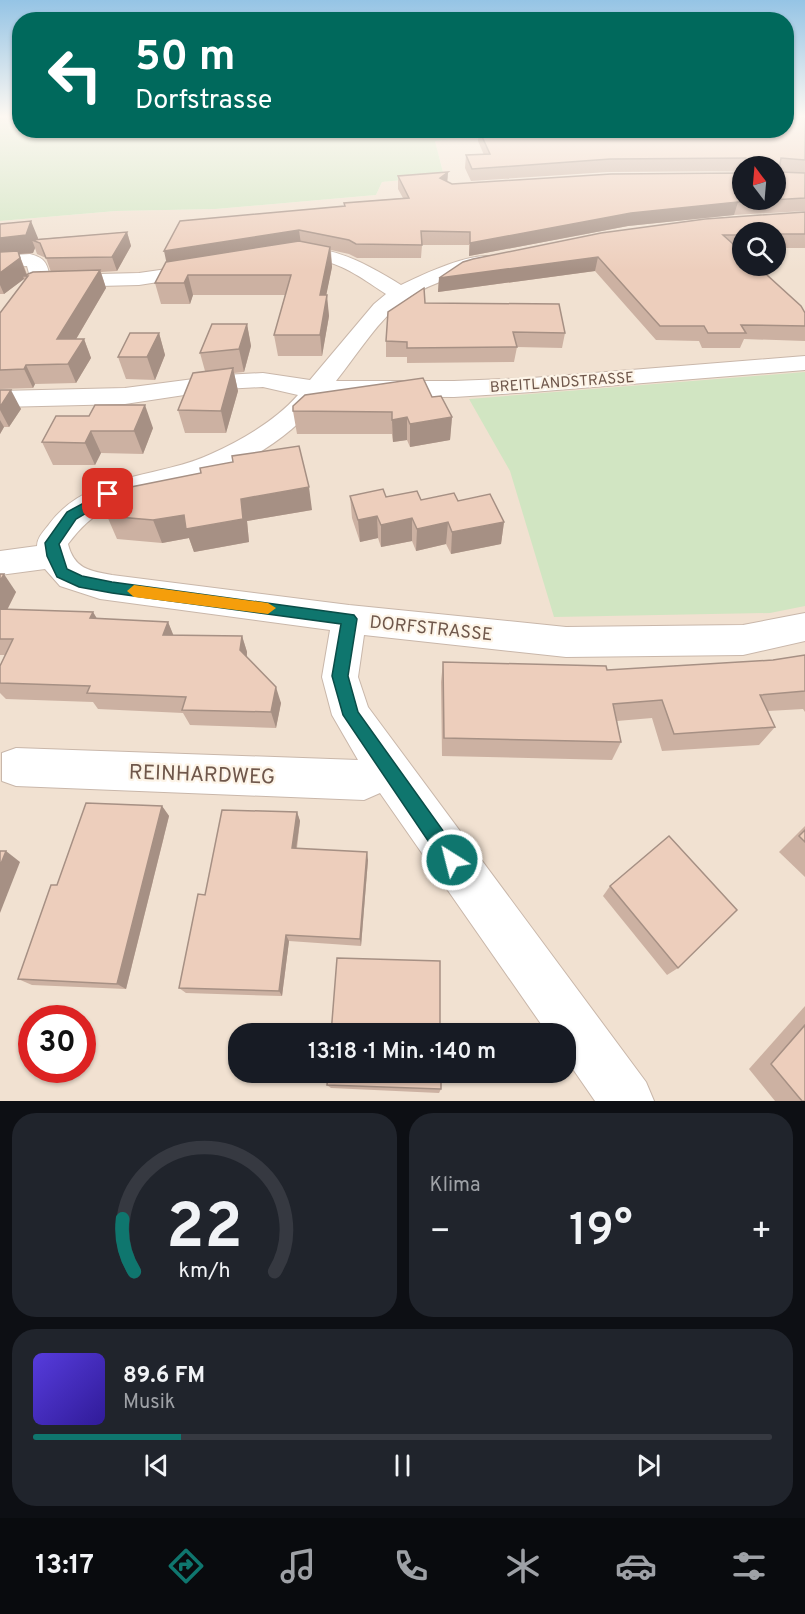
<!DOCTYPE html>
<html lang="de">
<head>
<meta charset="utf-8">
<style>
  :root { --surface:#171b24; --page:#20242c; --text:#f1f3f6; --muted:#9ea1a6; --line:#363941; --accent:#0f766e }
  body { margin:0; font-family:Overpass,sans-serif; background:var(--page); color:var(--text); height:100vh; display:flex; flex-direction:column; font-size:22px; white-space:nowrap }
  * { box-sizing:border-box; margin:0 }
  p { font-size:20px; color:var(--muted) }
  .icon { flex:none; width:33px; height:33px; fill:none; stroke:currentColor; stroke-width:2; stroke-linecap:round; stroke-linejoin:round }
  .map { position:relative; height:1101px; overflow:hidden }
  .drawer { display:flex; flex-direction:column; gap:12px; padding:12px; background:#0d0f14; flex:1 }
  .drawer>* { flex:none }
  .guide { position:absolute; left:12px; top:12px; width:782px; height:126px; border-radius:24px; box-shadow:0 2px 4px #0004; background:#00695c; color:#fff; overflow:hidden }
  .needle { width:39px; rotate:344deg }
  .fabs { position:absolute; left:732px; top:156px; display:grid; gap:12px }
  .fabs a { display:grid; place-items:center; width:54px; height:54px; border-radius:50%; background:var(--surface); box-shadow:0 2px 4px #0004; font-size:30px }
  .speed { position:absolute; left:18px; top:1005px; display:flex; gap:12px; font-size:30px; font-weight:700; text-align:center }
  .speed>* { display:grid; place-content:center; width:78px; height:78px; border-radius:50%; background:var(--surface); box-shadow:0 2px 4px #0004; line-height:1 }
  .speed .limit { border:9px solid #d22; background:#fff; color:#111 }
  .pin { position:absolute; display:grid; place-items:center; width:51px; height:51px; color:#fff; margin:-26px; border-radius:12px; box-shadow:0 3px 9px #0006 }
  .me { position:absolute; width:66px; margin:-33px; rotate:324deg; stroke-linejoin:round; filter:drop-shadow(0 0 4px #0008) }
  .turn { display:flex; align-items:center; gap:21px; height:126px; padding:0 24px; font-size:27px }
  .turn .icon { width:78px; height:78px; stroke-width:2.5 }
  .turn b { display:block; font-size:42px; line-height:51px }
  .big { font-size:45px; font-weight:600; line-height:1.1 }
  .drawer .card { flex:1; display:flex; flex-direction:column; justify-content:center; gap:9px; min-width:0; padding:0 21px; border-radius:24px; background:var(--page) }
  .drawer .dial { align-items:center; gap:0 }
  .dial svg { height:156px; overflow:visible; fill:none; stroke:var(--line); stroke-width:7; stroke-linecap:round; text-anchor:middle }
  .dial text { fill:var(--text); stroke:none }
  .song { display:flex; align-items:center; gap:18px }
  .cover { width:72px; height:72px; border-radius:9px; background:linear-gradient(135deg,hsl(250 70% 55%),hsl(250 70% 35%)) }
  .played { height:6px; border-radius:3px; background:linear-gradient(90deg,var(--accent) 20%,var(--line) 20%) }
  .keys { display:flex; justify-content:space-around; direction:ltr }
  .heat { display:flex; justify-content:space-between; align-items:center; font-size:33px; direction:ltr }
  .drawer .tiles { flex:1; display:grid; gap:12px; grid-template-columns:1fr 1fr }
  .card:last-child { grid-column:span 2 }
  .trip { position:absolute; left:228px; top:1023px; width:348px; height:60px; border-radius:24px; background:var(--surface); box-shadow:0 2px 4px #0004; font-weight:600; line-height:60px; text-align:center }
  .dock { display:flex; height:96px; justify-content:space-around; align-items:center; background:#090b0e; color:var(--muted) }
  .dock .icon { width:42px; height:42px }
  .dock .active { color:var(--accent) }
  .dock b { font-size:27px; color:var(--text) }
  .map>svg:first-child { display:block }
  .residential { fill:#f1e1d1; fill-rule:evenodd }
  .green { fill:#d1e5c2 }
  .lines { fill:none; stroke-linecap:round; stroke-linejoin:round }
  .street-casing { stroke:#c9b7aa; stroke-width:2 }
  .street { fill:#fff; fill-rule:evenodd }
  .wall { fill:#ccb1a2; fill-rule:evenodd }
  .shaded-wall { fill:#a69084 }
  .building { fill:#edcebc; stroke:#a69084; stroke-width:1.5 }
  .route { fill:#0f766e; stroke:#0a4d48; stroke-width:1.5 }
  .slow { fill:#f59e0b }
  .labels { text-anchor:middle; stroke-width:4.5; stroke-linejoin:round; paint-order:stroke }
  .far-street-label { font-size:15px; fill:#6f574b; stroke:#fdf4e7 }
  .street-label { font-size:18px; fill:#6f574b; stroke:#fdf4e7 }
  .near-street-label { font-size:21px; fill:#6f574b; stroke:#fdf4e7 }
</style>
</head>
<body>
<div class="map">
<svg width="805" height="1101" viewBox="0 0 805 1101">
  <rect width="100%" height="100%" fill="#faf0e2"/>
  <path class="residential" d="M 805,117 L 805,1101 L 0,1101 L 0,221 L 116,211 L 216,209 L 376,195 L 382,182 L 444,176 L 435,141 L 471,137 L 470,131 L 786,130 ZM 742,166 L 776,166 L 776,200 L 742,200 ZM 742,232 L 776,232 L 776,266 L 742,266 ZM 32,1018 L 82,1018 L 82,1070 L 32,1070 ZM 238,1034 L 566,1034 L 566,1072 L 238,1072 Z"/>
  <g class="green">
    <path d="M 0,117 L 19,117 L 20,130 L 470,130 L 471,137 L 435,141 L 444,176 L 382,182 L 376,195 L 216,209 L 116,211 L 0,221 Z"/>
    <path d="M 805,372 L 805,606 L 770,613 L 554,617 L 510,471 L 469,399 Z"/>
  </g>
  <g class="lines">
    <g class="street-casing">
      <g id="street">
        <path d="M 305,247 C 342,250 370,266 401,285 C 422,275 472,251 494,257 L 497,261 L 494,265 C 465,274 432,281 407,299 C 378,319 358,354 336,381 L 454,381 L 532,378 L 805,356 L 805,370 L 532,392 L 454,397 L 324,396 C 299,427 267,451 230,468 C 169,496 112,483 68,544 C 74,569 90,571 112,575 L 349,605 L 566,627 L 743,625 L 805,613 L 805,641 L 743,655 L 566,657 L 364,635 L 358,677 L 368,707 L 646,1082 L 654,1101 L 595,1101 L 566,1059 L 566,1034 L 548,1034 L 380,793 L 364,800 L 16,786 L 2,781 L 2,753 L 16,748 L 358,760 L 332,715 L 322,677 L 330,630 L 100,599 L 60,586 L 45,569 L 0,575 L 0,551 L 37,546 C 37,537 45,530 50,523 C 89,472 157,479 211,454 C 242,440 275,421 298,395 L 263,387 L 224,389 L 125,404 L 0,407 L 0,391 L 125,388 L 224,375 L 263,373 L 310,380 L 374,304 L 386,294 C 366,281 344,264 319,260 C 308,258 286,265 279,254 L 282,250 Z"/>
        <path d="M 30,254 C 45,258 47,263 50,277 L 44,286 L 30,286 L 27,282 L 30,277 L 27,266 L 0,268 L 0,256 Z"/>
        <path d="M 202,264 L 209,266 L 212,270 L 209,274 L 139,285 L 60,287 L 53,285 L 50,281 L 53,277 L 60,275 L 139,273 Z"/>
      </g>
    </g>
    <use href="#street" class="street"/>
  </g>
  <g class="wall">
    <path d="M 805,117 L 805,211 L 734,215 L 628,226 L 469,256 L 469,245 L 422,245 L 421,258 L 357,258 L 349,254 L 331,250 L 332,267 L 326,295 L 329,316 L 322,356 L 278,356 L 274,335 L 285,295 L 193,295 L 190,304 L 161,304 L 155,283 L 344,207 L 344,203 L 403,198 L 398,189 L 398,176 L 448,172 L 447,182 L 452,184 L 742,173 L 742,171 L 608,172 L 471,181 L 465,168 L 466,155 L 484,155 L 478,141 L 479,130 L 786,130 ZM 742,166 L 776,166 L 742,200 Z"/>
    <path d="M 805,212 L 805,248 L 776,248 L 776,232 L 742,232 L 742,248 L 738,248 L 805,313 L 805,341 L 744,339 L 740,348 L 702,348 L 699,341 L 656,340 L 595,271 L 438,292 L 439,278 Z"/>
    <path d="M 0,224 L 38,238 L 38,239 L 127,232 L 131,246 L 117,271 L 101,272 L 106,288 L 76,339 L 84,339 L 91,358 L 76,383 L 35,384 L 33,388 L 0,389 L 0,313 L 25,281 L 24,279 L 4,294 L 0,294 ZM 35,248 L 37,254 L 46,258 L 51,272 L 27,274 L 19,254 L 33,253 Z"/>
    <path d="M 425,303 L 565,333 L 562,348 L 517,347 L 514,362 L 407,363 L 407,357 L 386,357 L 386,341 Z"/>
    <path d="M 247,324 L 251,346 L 244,372 L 234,373 L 238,391 L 226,433 L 185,433 L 178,410 L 205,371 L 200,353 Z"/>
    <path d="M 159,333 L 165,355 L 155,380 L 126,379 L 118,357 Z"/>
    <path d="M 0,390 L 21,409 L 9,427 L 4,427 L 0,434 Z"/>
    <path d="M 432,397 L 452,417 L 450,440 L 410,447 L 407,440 L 393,442 L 392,434 L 297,434 L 293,411 Z"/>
    <path d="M 89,416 L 153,428 L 143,454 L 101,453 L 95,465 L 53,465 L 42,442 Z"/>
    <path d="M 350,496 L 386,497 L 421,500 L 458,501 L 504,522 L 501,544 L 451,554 L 446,544 L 416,551 L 412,541 L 381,547 L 378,538 L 360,542 L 352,518 Z"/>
    <path d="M 312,510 L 247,521 L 249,542 L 194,552 L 189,538 L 162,543 L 117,539 L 107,516 Z"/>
    <path d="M 0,574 L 16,592 L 7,610 L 93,612 L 97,619 L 168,622 L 173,635 L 242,636 L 247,652 L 247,657 L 281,703 L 276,728 L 190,725 L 183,713 L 98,709 L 93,702 L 6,699 L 0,693 L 0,666 L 5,655 L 0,655 Z"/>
    <path d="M 805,655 L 805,712 L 803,709 L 768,711 L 775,727 L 759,745 L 662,751 L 652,718 L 617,721 L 621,742 L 612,760 L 442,756 L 441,682 L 443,662 L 607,670 L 773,660 Z"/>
    <path d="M 162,806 L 169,816 L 126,989 L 32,985 L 18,979 L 57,885 Z"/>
    <path d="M 297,812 L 300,821 L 297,848 L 368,860 L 361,946 L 289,941 L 282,996 L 186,993 L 179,988 L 205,895 Z"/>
    <path d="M 805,826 L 805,877 L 779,852 Z"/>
    <path d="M 610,886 L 678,968 L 667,975 L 603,896 Z"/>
    <path d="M 805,1006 L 805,1101 L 775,1101 L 749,1069 Z"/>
    <path d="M 327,1085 L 441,1089 L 439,1093 L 331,1088 Z"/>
  </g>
  <g class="shaded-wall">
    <path d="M 448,172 L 447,185 L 440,178 Z"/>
    <path d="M 738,202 L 734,215 L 628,226 L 469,256 L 470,243 L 631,213 Z"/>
    <path d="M 31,221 L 38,238 L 37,242 L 32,240 L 35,248 L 33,253 L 19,254 L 27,276 L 23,276 L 24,279 L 4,294 L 0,285 L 0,238 Z"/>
    <path d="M 299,230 L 301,244 L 167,265 L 164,251 Z"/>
    <path d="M 127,232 L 131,246 L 117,271 L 112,257 Z"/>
    <path d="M 330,247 L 332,267 L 322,316 L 320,295 Z"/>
    <path d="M 598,257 L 595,271 L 438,292 L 439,278 Z"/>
    <path d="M 100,270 L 106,288 L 65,358 L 57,339 Z"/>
    <path d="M 188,275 L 193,295 L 190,304 L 184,283 Z"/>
    <path d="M 327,295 L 329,316 L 322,356 L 320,335 Z"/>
    <path d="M 247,324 L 251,346 L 244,372 L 239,349 Z"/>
    <path d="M 159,333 L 165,355 L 155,380 L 147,357 Z"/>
    <path d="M 84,339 L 91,358 L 76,383 L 68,364 Z"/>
    <path d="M 26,365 L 35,384 L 33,388 L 24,369 Z"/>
    <path d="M 233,368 L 238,391 L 226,433 L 221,411 Z"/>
    <path d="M 11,390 L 21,409 L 9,427 L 0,410 L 0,407 Z"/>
    <path d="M 145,405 L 153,428 L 143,454 L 134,431 Z"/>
    <path d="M 407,417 L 407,440 L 393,442 L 392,420 Z"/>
    <path d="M 452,417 L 450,440 L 410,447 L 410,424 Z"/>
    <path d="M 0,420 L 4,427 L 0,434 Z"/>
    <path d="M 91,431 L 101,453 L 95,465 L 85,443 Z"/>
    <path d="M 309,487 L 312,510 L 247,521 L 249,542 L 194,552 L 189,538 L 162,543 L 153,520 L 241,499 Z"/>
    <path d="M 377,516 L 378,538 L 360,542 L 358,520 Z"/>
    <path d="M 412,518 L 412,541 L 381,547 L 381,525 Z"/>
    <path d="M 448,522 L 446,544 L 416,551 L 417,529 Z"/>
    <path d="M 504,522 L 501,544 L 451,554 L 452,532 Z"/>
    <path d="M 4,574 L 16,592 L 0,624 L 0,581 Z"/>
    <path d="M 93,612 L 103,629 L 90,618 Z"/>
    <path d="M 168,622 L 175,639 L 163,635 Z"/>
    <path d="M 242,636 L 247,652 L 246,667 L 240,650 Z"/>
    <path d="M 276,687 L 281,703 L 276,728 L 271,712 Z"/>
    <path d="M 162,806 L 169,816 L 126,989 L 117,984 Z"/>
    <path d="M 297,812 L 300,821 L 295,856 L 292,848 Z"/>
    <path d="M 6,851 L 20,862 L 0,913 L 0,866 Z"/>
    <path d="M 367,852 L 368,860 L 361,946 L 360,939 Z"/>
    <path d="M 286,935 L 289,941 L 282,996 L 279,991 Z"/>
  </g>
  <g class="building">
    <path d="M 786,117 L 805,117 L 805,160 L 781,158 L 779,172 L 805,173 L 805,198 L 738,202 L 631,213 L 470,243 L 470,232 L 421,231 L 422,245 L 356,244 L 349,240 L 299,230 L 164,251 L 180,221 L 345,206 L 344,203 L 409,198 L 398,176 L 448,172 L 440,178 L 452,184 L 611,174 L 742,173 L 742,200 L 776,200 L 776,166 L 748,166 L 746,158 L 610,159 L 472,169 L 466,155 L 490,154 L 479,130 L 786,130 Z"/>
    <path d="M 805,212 L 805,234 L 776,234 L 776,232 L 742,232 L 742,235 L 723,235 L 742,252 L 742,266 L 757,266 L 801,306 L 805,313 L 805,326 L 741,325 L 746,333 L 708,333 L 704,326 L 660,326 L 598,257 L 439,278 L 463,262 L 473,259 L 601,233 L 705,219 Z"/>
    <path d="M 31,221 L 26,235 L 0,238 L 0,224 Z"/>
    <path d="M 127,232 L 112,257 L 46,258 L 40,243 L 32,240 Z"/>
    <path d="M 299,241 L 330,247 L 320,295 L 327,295 L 320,335 L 274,335 L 291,275 L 188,275 L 184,283 L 155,283 L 166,262 Z"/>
    <path d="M 18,251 L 20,258 L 0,273 L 0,252 Z"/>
    <path d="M 100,270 L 57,339 L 84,339 L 68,364 L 26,365 L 24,369 L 0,370 L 0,313 L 28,276 L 23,276 L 33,272 Z"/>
    <path d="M 424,288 L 425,303 L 559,304 L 565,333 L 513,332 L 517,347 L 407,348 L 407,342 L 386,341 L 388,312 Z"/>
    <path d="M 212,324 L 247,324 L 239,349 L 200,353 Z"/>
    <path d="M 130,333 L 159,333 L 147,357 L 118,357 Z"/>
    <path d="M 233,368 L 221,411 L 178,410 L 193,373 Z"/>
    <path d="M 423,378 L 432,397 L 441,396 L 452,417 L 410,424 L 407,417 L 392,420 L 392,412 L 293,411 L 293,406 L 305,395 Z"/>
    <path d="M 0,390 L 11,390 L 0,407 Z"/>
    <path d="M 95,405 L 145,405 L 134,431 L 91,431 L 85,443 L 42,442 L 56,416 L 89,416 Z"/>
    <path d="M 299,446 L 309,487 L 241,499 L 243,519 L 186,529 L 184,515 L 153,520 L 107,516 L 126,488 L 201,473 L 200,468 L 233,462 L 232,456 Z"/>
    <path d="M 383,489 L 386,497 L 417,491 L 421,500 L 454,493 L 458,501 L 490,494 L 504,522 L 452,532 L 448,522 L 417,529 L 412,518 L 381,525 L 377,516 L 358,520 L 350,496 Z"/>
    <path d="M 0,574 L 4,574 L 0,581 Z"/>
    <path d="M 0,609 L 93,612 L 90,618 L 168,622 L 163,635 L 242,636 L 240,650 L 276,687 L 271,712 L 182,710 L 186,697 L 87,693 L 90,686 L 0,683 L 0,666 L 13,639 L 0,639 Z"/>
    <path d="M 805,655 L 805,691 L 760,695 L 775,727 L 674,734 L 662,700 L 613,704 L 621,742 L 444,738 L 443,662 L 606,666 L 607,670 L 773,660 Z"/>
    <path d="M 86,803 L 162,806 L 117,984 L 18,979 L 51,885 L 57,885 Z"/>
    <path d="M 222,810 L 297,812 L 292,848 L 367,852 L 360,939 L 286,935 L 279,991 L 179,988 L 198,894 L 205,895 Z"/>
    <path d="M 805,830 L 805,842 L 799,836 Z"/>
    <path d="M 669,836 L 737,910 L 678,968 L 610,886 Z"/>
    <path d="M 0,851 L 6,851 L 0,866 Z"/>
    <path d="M 337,958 L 440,961 L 440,1034 L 331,1034 Z"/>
    <path d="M 805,1025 L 805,1101 L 802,1101 L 771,1064 Z"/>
    <path d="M 328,1072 L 441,1072 L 441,1089 L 327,1085 Z"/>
  </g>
  <linearGradient id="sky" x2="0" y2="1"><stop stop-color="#95c4e5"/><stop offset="0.43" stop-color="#fdf8f2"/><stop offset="1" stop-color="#fdf8f2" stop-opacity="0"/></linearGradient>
  <rect width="805" height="271" fill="url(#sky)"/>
  <path class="route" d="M 108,490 L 112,491 L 112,498 L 76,519 L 59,544 L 67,569 L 82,576 L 112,582 L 354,615 L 357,619 L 348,676 L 358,712 L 459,853 L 462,860 L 459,866 L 452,869 L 445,866 L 343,715 L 332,676 L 341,624 L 112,593 L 79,587 L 57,577 L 47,556 L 45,543 L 67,512 Z"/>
  <path class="slow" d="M 134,585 L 268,603 L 276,608 L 268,614 L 134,597 L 127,591 Z"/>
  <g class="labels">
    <g class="far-street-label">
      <text transform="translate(562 382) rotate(-4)" y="5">BREITLANDSTRASSE</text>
    </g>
    <g class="street-label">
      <text transform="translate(431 628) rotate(6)" y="6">DORFSTRASSE</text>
    </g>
    <g class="near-street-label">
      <text transform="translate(202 774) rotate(2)" y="7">REINHARDWEG</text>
    </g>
  </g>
</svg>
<div class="fabs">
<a><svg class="needle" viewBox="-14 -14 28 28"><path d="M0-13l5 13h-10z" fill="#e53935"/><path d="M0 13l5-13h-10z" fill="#9ea1a6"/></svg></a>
<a><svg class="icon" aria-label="search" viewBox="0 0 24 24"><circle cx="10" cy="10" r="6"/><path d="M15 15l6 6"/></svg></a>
</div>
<div class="speed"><div class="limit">30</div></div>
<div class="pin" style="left:108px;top:494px;background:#d93025"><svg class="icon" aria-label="arrive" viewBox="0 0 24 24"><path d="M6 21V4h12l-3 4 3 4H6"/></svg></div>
<svg class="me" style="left:452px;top:860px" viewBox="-20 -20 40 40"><circle r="17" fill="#0f766e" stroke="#fff" stroke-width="3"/><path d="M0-11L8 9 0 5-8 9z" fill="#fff"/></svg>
<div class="trip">13:18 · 1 Min. · 140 m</div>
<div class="guide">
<div class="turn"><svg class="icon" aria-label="left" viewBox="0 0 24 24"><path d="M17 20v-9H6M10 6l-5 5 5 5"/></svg><div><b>50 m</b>Dorfstrasse</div></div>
</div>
</div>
<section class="drawer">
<div class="tiles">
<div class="card dial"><svg viewBox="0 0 100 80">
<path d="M14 69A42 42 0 1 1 86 69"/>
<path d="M14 69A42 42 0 0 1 8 42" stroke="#0f766e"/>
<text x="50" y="56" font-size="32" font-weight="700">22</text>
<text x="50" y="72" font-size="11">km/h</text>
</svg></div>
<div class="card"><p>Klima</p>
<div class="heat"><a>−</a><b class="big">19°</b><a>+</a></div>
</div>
<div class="card">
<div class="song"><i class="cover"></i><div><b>89.6 FM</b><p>Musik</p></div></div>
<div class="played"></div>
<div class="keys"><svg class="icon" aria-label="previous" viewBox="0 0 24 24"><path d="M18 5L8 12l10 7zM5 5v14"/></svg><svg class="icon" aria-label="pause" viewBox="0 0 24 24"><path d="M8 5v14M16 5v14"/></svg><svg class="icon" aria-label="next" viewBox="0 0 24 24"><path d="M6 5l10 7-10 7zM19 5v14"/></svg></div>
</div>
</div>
</section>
<nav class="dock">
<b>13:17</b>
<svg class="icon active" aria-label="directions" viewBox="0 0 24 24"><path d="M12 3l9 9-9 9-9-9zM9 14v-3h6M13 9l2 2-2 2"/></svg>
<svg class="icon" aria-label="music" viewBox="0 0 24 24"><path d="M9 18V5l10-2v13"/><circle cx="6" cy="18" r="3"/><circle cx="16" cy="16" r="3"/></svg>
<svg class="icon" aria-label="phone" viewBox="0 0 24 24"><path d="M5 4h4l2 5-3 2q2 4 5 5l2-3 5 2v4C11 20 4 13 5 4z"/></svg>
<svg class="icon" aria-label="climate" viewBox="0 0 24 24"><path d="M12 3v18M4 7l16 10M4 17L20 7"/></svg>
<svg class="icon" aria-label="car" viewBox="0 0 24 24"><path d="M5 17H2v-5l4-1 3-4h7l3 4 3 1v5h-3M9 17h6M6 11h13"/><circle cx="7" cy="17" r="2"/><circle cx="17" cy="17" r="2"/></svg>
<svg class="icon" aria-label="filters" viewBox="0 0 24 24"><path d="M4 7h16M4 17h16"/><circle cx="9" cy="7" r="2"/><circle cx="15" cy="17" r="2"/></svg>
</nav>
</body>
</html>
